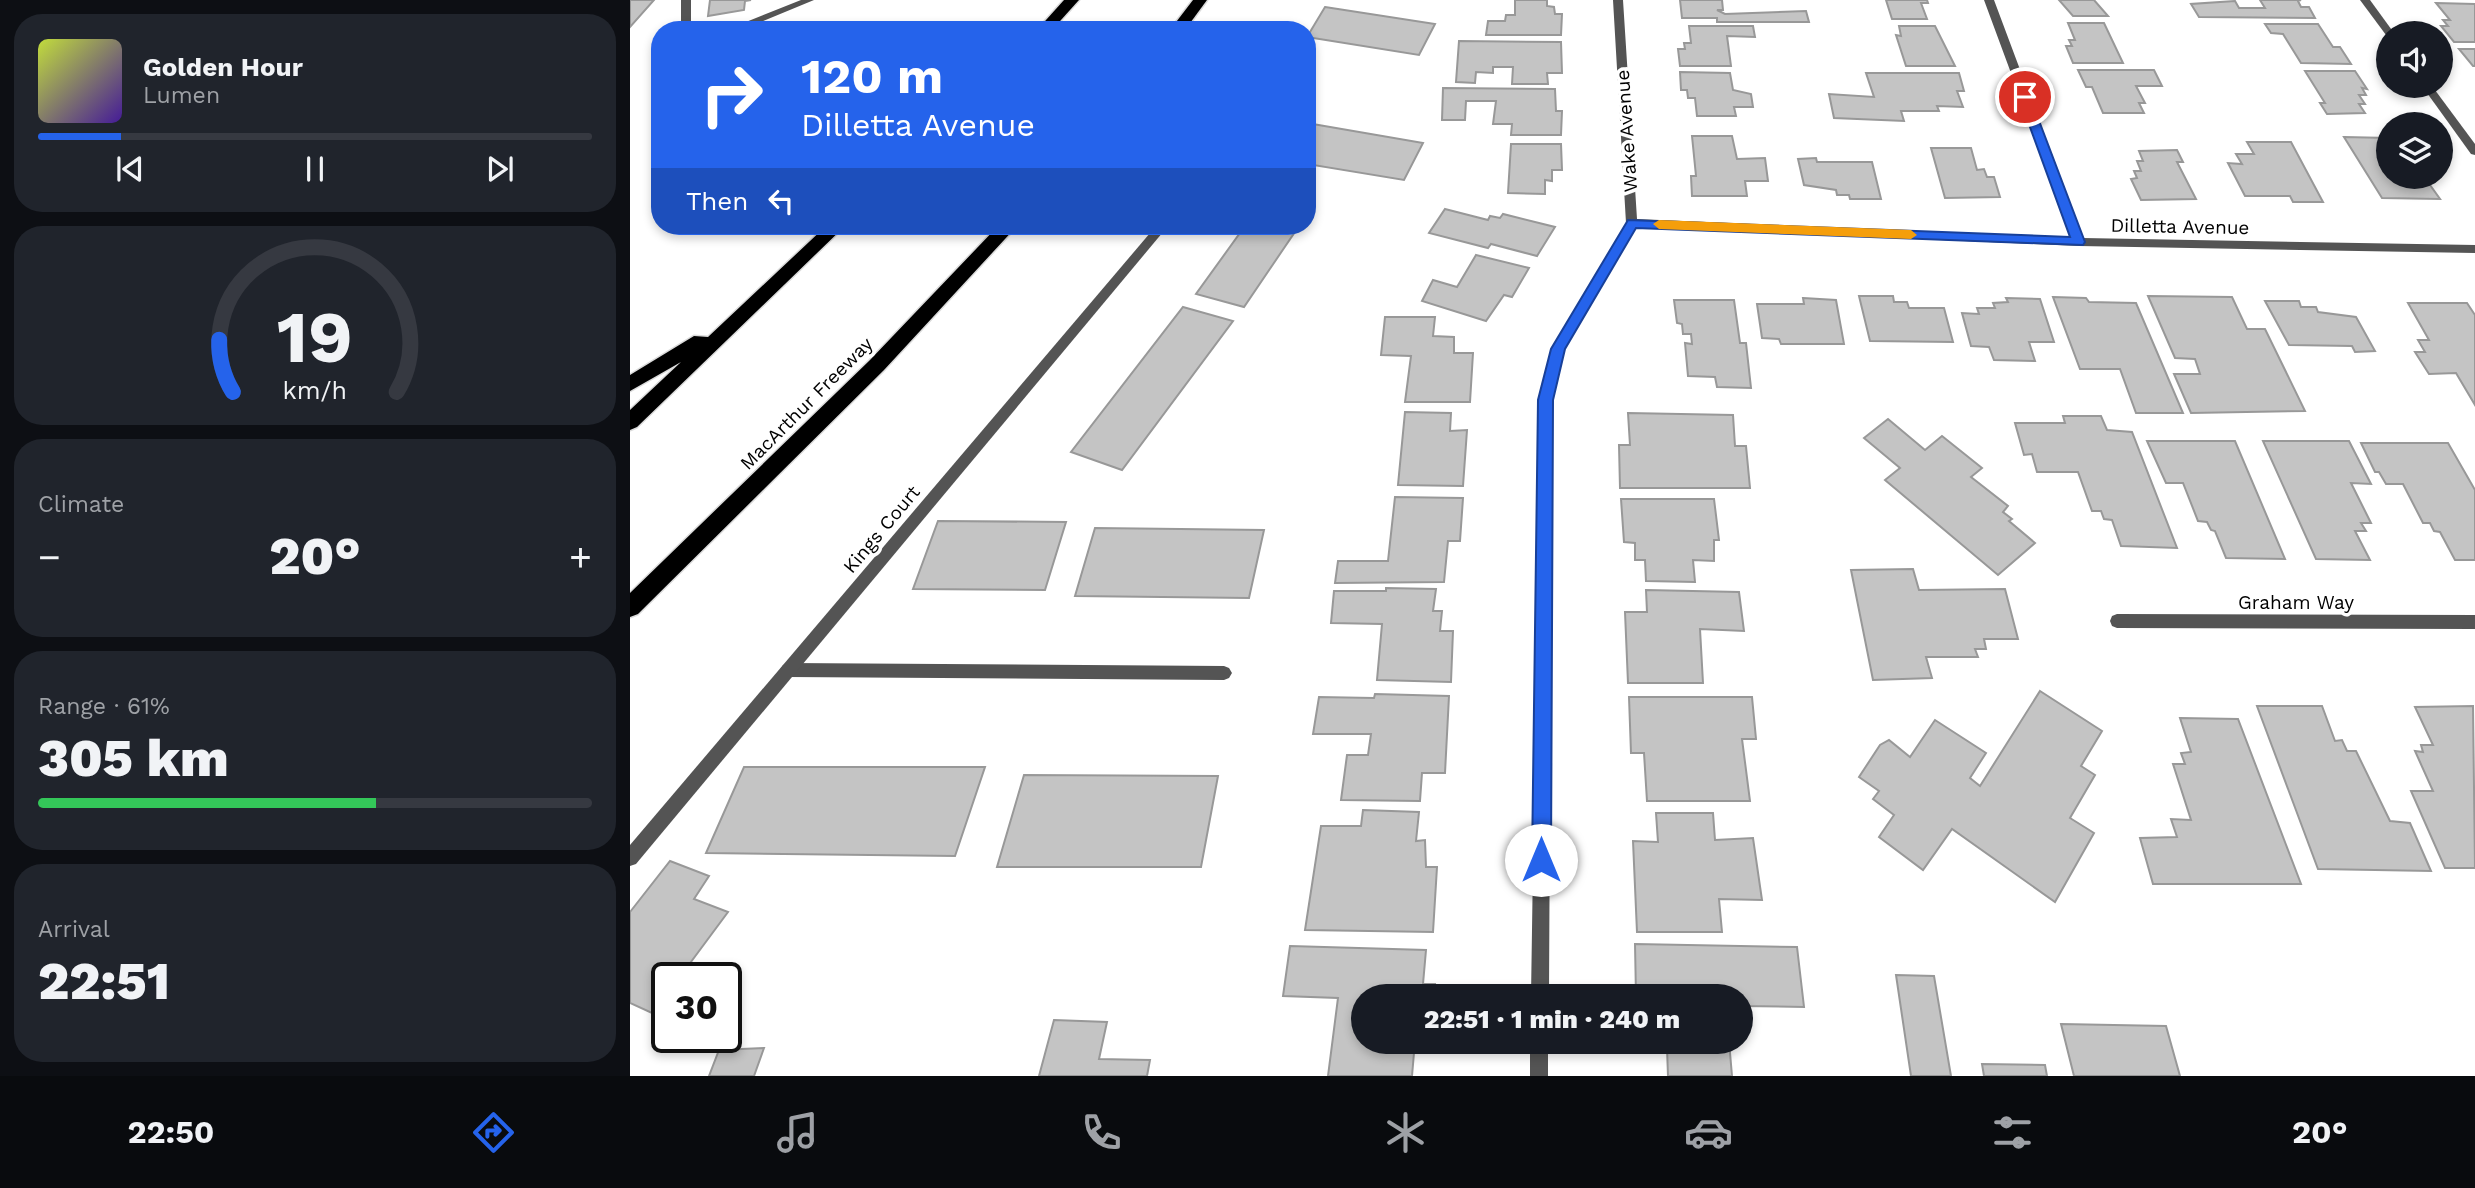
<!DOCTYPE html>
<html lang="en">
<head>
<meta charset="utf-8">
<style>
  :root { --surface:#171b24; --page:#20242c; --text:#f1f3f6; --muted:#9ea1a6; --line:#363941; --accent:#2563eb }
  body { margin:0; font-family:"Work Sans",sans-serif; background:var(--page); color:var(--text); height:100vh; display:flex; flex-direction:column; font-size:26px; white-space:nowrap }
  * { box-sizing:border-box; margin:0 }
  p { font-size:23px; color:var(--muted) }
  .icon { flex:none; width:38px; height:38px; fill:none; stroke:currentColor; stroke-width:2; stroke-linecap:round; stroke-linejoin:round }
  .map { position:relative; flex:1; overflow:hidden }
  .sheet { display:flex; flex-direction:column; gap:14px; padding:14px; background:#0d0f14; width:630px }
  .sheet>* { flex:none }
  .hud { position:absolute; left:21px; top:21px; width:665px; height:214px; border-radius:28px; box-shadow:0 4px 10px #0003; background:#2563eb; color:#fff; overflow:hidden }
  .fabs { position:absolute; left:1746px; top:21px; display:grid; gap:14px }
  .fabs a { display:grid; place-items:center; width:77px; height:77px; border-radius:50%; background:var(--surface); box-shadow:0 4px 10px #0003; font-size:35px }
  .speed { position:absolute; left:21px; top:962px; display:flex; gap:14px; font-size:35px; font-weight:700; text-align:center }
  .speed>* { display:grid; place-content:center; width:91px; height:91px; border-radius:50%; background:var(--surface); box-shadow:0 4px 10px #0003; line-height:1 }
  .speed .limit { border:4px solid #111; border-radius:10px; background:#fff; color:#111 }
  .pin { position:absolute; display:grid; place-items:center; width:60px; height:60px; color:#fff; margin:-30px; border:4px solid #fff; border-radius:50%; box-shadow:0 2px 7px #0007 }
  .me { position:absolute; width:77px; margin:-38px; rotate:0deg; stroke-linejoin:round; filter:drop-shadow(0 0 5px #0008) }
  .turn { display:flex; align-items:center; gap:24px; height:147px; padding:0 35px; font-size:32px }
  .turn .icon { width:91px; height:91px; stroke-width:2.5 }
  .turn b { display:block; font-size:49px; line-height:60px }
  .then { display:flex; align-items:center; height:66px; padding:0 35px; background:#0003; gap:14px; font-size:26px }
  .big { font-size:52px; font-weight:800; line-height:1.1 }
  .sheet .tile { flex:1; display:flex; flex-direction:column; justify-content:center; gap:10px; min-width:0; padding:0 24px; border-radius:28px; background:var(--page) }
  .sheet .dial { align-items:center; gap:0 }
  .dial svg { height:182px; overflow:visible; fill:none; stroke:var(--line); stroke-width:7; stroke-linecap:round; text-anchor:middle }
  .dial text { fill:var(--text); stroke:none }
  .song { display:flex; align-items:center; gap:21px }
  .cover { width:84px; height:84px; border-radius:10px; background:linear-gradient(135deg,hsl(70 70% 55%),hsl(260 70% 35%)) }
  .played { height:7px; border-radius:4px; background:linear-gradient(90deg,var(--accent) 15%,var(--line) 15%) }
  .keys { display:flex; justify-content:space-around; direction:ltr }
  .heat { display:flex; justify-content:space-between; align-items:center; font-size:38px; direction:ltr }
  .charge { height:10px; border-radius:5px; background:linear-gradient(90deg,#34c759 61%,var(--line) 0) }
  .trip { position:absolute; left:721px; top:984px; width:402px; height:70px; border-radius:35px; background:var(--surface); box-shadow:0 4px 10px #0003; font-weight:800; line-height:70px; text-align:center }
  .dock { display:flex; height:112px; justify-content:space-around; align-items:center; background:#090b0e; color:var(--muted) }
  .dock .icon { width:49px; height:49px }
  .dock .on { color:var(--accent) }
  .dock b { font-size:32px; color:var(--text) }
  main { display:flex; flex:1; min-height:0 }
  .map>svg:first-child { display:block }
  .building { fill:#c4c4c4; stroke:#989898; stroke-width:2 }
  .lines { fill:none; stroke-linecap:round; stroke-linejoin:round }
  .motorway-casing { stroke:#dbdbdb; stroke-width:3 }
  .service { fill:#545454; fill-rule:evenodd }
  .minor { fill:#545454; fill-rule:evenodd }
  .motorway { fill:#000; fill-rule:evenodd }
  .route { fill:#2563eb; stroke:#184099; stroke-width:2 }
  .slow { fill:#f59e0b }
  .labels { text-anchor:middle; stroke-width:7; stroke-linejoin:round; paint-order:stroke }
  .street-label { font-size:19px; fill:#000; stroke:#fff }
</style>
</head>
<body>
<main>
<section class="sheet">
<div class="tile">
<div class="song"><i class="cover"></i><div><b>Golden Hour</b><p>Lumen</p></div></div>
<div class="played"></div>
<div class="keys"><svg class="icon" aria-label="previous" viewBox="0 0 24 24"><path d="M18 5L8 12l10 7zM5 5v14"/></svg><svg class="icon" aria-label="pause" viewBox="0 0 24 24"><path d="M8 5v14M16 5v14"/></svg><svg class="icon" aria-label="next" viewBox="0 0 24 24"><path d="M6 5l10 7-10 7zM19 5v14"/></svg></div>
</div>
<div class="tile dial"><svg viewBox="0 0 100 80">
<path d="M14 69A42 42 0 1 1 86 69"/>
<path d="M14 69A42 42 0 0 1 8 46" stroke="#2563eb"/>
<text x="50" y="56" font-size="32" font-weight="700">19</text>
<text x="50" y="72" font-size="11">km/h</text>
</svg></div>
<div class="tile"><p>Climate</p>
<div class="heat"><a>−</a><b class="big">20°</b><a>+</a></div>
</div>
<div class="tile"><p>Range · 61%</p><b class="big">305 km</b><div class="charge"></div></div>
<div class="tile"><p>Arrival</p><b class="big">22:51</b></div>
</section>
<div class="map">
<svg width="1845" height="1076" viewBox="0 0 1845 1076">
  <rect width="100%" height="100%" fill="#fff"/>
  <g class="building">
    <path d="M 0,0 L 24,0 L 0,27 Z"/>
    <path d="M 80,0 L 121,0 L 115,1 L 114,10 L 78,16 Z"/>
    <path d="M 885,0 L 917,0 L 917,6 L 924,7 L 925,14 L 932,14 L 931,35 L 856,35 L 858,21 L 875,21 L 876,15 L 885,15 Z"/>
    <path d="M 1050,0 L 1092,0 L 1093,10 L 1087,10 L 1095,14 L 1176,11 L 1179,22 L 1087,22 L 1087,18 L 1052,18 Z"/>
    <path d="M 1256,0 L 1297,0 L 1298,3 L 1291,3 L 1297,19 L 1262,19 Z"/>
    <path d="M 1429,0 L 1464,0 L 1478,16 L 1443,16 Z"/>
    <path d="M 1630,0 L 1671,0 L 1668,1 L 1671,7 L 1679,7 L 1685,18 L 1569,17 L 1561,4 L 1605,1 L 1609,8 L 1635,8 Z"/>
    <path d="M 1806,3 L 1845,4 L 1845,42 L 1824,42 L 1811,26 L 1818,26 L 1813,20 L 1820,20 Z"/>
    <path d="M 695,7 L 805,24 L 789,55 L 677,37 Z"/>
    <path d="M 1438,23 L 1474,23 L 1493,63 L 1443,63 L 1436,46 L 1442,46 L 1439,40 L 1445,40 Z"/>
    <path d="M 1635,24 L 1688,24 L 1703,47 L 1710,47 L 1721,64 L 1671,63 L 1653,34 L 1641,33 Z"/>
    <path d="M 1059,26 L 1123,26 L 1125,37 L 1097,36 L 1101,66 L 1050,66 L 1048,49 L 1055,49 L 1054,43 L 1061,43 Z"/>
    <path d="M 1269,26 L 1305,26 L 1325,66 L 1276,66 L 1266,35 L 1271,36 Z"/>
    <path d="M 829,41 L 931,42 L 932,73 L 917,73 L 918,84 L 882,84 L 883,67 L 863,67 L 863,73 L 846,72 L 845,83 L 826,82 Z"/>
    <path d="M 1829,49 L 1845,49 L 1845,66 L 1843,66 Z"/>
    <path d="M 1448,70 L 1524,70 L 1532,86 L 1506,86 L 1515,103 L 1509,103 L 1514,113 L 1473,113 L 1462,87 L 1456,87 Z"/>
    <path d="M 1675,71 L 1725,71 L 1737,89 L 1732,88 L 1736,95 L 1729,95 L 1735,104 L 1729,104 L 1735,113 L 1697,114 L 1690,103 L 1695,103 Z"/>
    <path d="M 1050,72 L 1100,73 L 1103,90 L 1121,94 L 1123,107 L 1104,107 L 1106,116 L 1067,116 L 1065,98 L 1058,98 L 1057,90 L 1051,90 Z"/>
    <path d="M 1236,73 L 1329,73 L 1334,91 L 1327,91 L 1333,107 L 1307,106 L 1309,111 L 1271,111 L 1274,121 L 1204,118 L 1199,94 L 1244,97 Z"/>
    <path d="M 813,88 L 925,89 L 926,111 L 932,111 L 931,135 L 881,135 L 882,124 L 863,124 L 866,101 L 836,101 L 835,120 L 812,120 Z"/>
    <path d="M 677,123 L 793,143 L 774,180 L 677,164 Z"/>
    <path d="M 1062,136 L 1102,136 L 1107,159 L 1135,158 L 1138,181 L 1115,181 L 1117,196 L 1062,196 L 1061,176 L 1066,176 Z"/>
    <path d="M 1714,137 L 1759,138 L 1759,177 L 1795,178 L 1810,199 L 1752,198 Z"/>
    <path d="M 1617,142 L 1661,142 L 1693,202 L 1663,202 L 1660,196 L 1615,196 L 1598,163 L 1612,164 L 1606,154 L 1624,154 Z"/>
    <path d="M 881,144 L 931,144 L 932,170 L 922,170 L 922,181 L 915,180 L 915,194 L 878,193 Z"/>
    <path d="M 1301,148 L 1341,148 L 1347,170 L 1354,169 L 1357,177 L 1364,177 L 1370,197 L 1315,198 Z"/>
    <path d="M 1547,150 L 1553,162 L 1547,162 L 1566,199 L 1511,200 L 1501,179 L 1507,178 L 1504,171 L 1511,171 L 1507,161 L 1513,161 L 1509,151 Z"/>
    <path d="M 1186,158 L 1187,162 L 1242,162 L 1251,199 L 1220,199 L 1219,195 L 1207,195 L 1206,190 L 1174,185 L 1168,159 Z"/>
    <path d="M 815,209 L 858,220 L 860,216 L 870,218 L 873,214 L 925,227 L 907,256 L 861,244 L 858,248 L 799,233 Z"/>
    <path d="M 615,226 L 669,226 L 614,307 L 566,294 Z"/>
    <path d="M 846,255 L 899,268 L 882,297 L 874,295 L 856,321 L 792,301 L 803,280 L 827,287 Z"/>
    <path d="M 1229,296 L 1263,296 L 1264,302 L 1277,302 L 1279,308 L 1314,308 L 1323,342 L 1240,341 Z"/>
    <path d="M 1518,296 L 1602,297 L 1617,329 L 1635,329 L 1675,411 L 1561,413 L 1544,374 L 1570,374 L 1565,359 L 1545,358 Z"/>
    <path d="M 1423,297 L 1456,298 L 1459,302 L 1506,303 L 1553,413 L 1506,413 L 1490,369 L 1450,369 Z"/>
    <path d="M 1173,298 L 1206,300 L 1214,344 L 1151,344 L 1149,339 L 1132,338 L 1127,304 L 1174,304 Z"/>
    <path d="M 1376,298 L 1410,299 L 1424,342 L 1399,342 L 1405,361 L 1364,360 L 1359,347 L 1341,346 L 1332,313 L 1349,314 L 1347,308 L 1365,308 L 1363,303 L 1378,302 Z"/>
    <path d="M 1044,300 L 1104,300 L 1110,343 L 1116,343 L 1121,388 L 1087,387 L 1085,377 L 1058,376 L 1055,343 L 1062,344 L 1061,334 L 1053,334 L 1052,324 L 1047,323 Z"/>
    <path d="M 1635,301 L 1669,301 L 1671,307 L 1686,307 L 1688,312 L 1726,317 L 1745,351 L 1725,352 L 1722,346 L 1659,345 Z"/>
    <path d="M 1778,303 L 1837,303 L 1845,315 L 1845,405 L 1826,373 L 1799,374 L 1785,352 L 1795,352 L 1788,340 L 1799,340 Z"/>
    <path d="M 553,307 L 603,321 L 492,470 L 441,452 Z"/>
    <path d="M 755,317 L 805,317 L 803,336 L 824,337 L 824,353 L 843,353 L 840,402 L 775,402 L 781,356 L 751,355 Z"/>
    <path d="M 775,412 L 821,413 L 820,431 L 837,430 L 833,486 L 768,485 Z"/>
    <path d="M 998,413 L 1103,415 L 1105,446 L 1116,446 L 1120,488 L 990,488 L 989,445 L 1000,445 Z"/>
    <path d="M 1433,416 L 1471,416 L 1477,430 L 1502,432 L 1547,548 L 1491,546 L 1482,520 L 1474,519 L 1471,511 L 1462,511 L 1448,472 L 1407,472 L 1402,454 L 1394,455 L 1385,423 L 1435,423 Z"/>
    <path d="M 1258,419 L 1295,450 L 1312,436 L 1352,468 L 1341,477 L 1378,506 L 1373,512 L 1382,519 L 1379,521 L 1405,543 L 1368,575 L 1255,480 L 1270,468 L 1234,438 Z"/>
    <path d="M 1517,441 L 1605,441 L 1655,559 L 1596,558 L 1585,531 L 1581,530 L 1577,522 L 1568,521 L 1553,483 L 1536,483 Z"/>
    <path d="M 1633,441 L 1719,441 L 1741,484 L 1721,483 L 1741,523 L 1731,523 L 1736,531 L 1725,531 L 1740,560 L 1686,559 Z"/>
    <path d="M 1731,443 L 1818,443 L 1845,490 L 1845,560 L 1825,560 L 1810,532 L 1804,531 L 1800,523 L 1793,523 L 1773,484 L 1756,484 L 1749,472 L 1745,472 Z"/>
    <path d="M 765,497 L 833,498 L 830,541 L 818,541 L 814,582 L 705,583 L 708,561 L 758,561 Z"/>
    <path d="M 991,499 L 1084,499 L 1089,540 L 1084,540 L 1084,561 L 1063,560 L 1065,582 L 1016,581 L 1015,560 L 1005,560 L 1005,543 L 994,542 Z"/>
    <path d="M 308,521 L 436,522 L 415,590 L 283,589 Z"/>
    <path d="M 465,528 L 634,530 L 619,598 L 445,596 Z"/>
    <path d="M 1283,569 L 1289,590 L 1375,589 L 1388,639 L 1354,639 L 1356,649 L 1345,649 L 1348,657 L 1296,657 L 1302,678 L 1243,680 L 1221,570 Z"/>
    <path d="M 756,588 L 806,589 L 803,611 L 812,611 L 810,631 L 823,631 L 821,682 L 747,680 L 752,624 L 701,623 L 704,591 L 756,591 Z"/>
    <path d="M 1016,590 L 1109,592 L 1114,631 L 1070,629 L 1073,683 L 998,683 L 995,612 L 1017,612 Z"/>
    <path d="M 1410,691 L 1472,731 L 1451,766 L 1465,775 L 1440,818 L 1464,833 L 1425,902 L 1322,829 L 1293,870 L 1249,837 L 1264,815 L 1243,799 L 1249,791 L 1229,777 L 1250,745 L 1259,740 L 1280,757 L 1305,720 L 1356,753 L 1340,778 L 1350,786 Z"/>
    <path d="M 745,694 L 819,696 L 815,773 L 792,773 L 790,801 L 711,800 L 717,755 L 738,755 L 741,734 L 683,734 L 689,697 L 744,698 Z"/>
    <path d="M 999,697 L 1122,697 L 1126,739 L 1112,739 L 1120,801 L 1017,801 L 1014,753 L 1001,753 Z"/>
    <path d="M 1627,706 L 1692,706 L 1705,741 L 1712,740 L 1717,751 L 1726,751 L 1760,821 L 1780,823 L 1801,871 L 1688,869 Z"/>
    <path d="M 1843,706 L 1845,868 L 1815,868 L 1781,791 L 1803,791 L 1785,751 L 1793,752 L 1791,745 L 1803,745 L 1785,707 Z"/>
    <path d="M 1550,718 L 1608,719 L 1671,884 L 1523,884 L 1510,838 L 1547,837 L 1541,819 L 1561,820 L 1543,764 L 1555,764 L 1551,753 L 1561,752 Z"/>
    <path d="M 114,767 L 355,767 L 325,856 L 76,853 Z"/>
    <path d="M 394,775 L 588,776 L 571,867 L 367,867 Z"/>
    <path d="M 733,810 L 789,812 L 786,841 L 795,840 L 796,867 L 807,867 L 803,932 L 675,930 L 691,826 L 731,826 Z"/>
    <path d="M 1026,813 L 1083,813 L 1085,840 L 1123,838 L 1132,900 L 1089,899 L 1092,932 L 1007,932 L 1003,841 L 1028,842 Z"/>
    <path d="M 40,861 L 79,876 L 64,899 L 98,912 L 49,978 L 37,978 L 37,994 L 22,1013 L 0,1003 L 0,912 Z"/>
    <path d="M 1005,944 L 1167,947 L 1174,1007 L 1111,1006 L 1111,996 L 1006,996 Z"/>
    <path d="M 660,946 L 796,950 L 793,984 L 805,984 L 804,996 L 733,996 L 733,1041 L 785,1041 L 782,1076 L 698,1076 L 708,998 L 653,996 Z"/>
    <path d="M 1266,975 L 1304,976 L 1321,1076 L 1281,1076 Z"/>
    <path d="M 424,1020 L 477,1022 L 469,1059 L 520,1060 L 517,1076 L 409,1076 Z"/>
    <path d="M 1431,1024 L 1536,1026 L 1550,1076 L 1444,1076 Z"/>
    <path d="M 1023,1041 L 1099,1041 L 1102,1076 L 1038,1076 L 1037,1048 L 1023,1048 Z"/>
    <path d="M 134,1048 L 124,1076 L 79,1076 L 89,1050 Z"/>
    <path d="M 1352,1064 L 1415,1065 L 1417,1076 L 1354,1076 Z"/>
  </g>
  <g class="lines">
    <g class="motorway-casing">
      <g id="motorway">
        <path d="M 434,0 L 449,0 L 422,30 L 407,30 Z"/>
        <path d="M 563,0 L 577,0 L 555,30 L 540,30 Z"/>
        <path d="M 196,226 L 215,226 L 7,427 L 0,430 L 0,410 L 51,362 L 0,391 L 0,375 L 64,336 L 78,337 Z"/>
        <path d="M 368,226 L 387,226 L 254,370 L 8,614 L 0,617 L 0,593 L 240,360 Z"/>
      </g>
    </g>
    <g class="service">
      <path d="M 51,0 L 61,0 L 61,23 L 67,30 L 57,30 L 51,23 Z"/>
      <path d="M 171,0 L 184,0 L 116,28 L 87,30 L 111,24 Z"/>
      <path d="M 158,663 L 594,666 L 599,668 L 602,673 L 599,678 L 594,680 L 158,677 L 153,675 L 150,670 L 153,665 Z"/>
    </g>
    <g class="minor">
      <path d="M 983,0 L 993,0 L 1007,219 L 1442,238 L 1354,0 L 1364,0 L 1453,238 L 1845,245 L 1845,253 L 1449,246 L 1005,227 L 934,349 L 922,400 L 919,996 L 901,996 L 910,400 L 922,349 L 996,223 Z"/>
      <path d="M 1730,0 L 1740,0 L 1764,33 L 1756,35 Z"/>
      <path d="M 1792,86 L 1802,86 L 1845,144 L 1845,155 L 1841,154 Z"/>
      <path d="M 526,226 L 538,226 L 6,864 L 0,866 L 0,845 Z"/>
      <path d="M 1487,614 L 1845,615 L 1845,629 L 1487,628 L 1482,626 L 1480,621 L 1482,616 Z"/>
      <rect x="900" y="1041" width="18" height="35"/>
    </g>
    <use href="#motorway" class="motorway"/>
  </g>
  <path class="route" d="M 1395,93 L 1400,97 L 1455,242 L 1453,245 L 1006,228 L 935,349 L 923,400 L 921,860 L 918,867 L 911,870 L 904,867 L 902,860 L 908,400 L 921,349 L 998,220 L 1440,237 L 1389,97 Z"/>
  <path class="slow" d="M 1029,220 L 1281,230 L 1287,235 L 1281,239 L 1029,229 L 1023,224 Z"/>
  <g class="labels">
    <g class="street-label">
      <text transform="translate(996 131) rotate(-94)" y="7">Wake Avenue</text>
      <text transform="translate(1550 226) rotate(1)" y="7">Dilletta Avenue</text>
      <text transform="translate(176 403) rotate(-45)" y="7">MacArthur Freeway</text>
      <text transform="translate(251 529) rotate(-50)" y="7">Kings Court</text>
      <text x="1666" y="609">Graham Way</text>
    </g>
  </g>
</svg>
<div class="fabs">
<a><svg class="icon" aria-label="sound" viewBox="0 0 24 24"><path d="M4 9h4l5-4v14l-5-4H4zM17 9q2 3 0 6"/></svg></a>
<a><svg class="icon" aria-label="layers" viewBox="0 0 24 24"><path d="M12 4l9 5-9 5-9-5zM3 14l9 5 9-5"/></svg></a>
</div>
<div class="speed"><div class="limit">30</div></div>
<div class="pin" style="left:1395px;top:97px;background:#d93025"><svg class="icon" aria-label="arrive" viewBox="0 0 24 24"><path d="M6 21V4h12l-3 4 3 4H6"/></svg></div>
<svg class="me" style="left:911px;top:860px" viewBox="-20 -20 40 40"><circle r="19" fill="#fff"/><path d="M0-13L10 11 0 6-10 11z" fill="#2563eb"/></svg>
<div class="trip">22:51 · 1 min · 240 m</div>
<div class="hud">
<div class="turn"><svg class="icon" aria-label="right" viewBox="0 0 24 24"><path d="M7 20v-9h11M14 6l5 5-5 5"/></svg><div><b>120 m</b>Dilletta Avenue</div></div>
<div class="then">Then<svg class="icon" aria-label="left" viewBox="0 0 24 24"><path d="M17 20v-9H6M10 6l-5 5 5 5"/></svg></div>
</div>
</div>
</main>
<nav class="dock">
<b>22:50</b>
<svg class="icon on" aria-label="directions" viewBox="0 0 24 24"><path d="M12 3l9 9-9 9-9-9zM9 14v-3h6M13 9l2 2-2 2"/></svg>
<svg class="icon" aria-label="music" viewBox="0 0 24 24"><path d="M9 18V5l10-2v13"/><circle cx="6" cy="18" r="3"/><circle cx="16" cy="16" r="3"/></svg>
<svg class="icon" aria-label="phone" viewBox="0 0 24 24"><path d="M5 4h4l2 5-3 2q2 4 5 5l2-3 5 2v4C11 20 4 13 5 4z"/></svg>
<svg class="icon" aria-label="climate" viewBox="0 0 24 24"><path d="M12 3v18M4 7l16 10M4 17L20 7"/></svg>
<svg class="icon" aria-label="car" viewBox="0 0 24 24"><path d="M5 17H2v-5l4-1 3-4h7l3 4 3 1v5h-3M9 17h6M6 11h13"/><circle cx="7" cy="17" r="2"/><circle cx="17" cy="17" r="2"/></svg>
<svg class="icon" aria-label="filters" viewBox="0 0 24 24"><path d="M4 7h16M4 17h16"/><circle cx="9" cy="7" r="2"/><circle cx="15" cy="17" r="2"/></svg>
<b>20°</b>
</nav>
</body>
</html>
